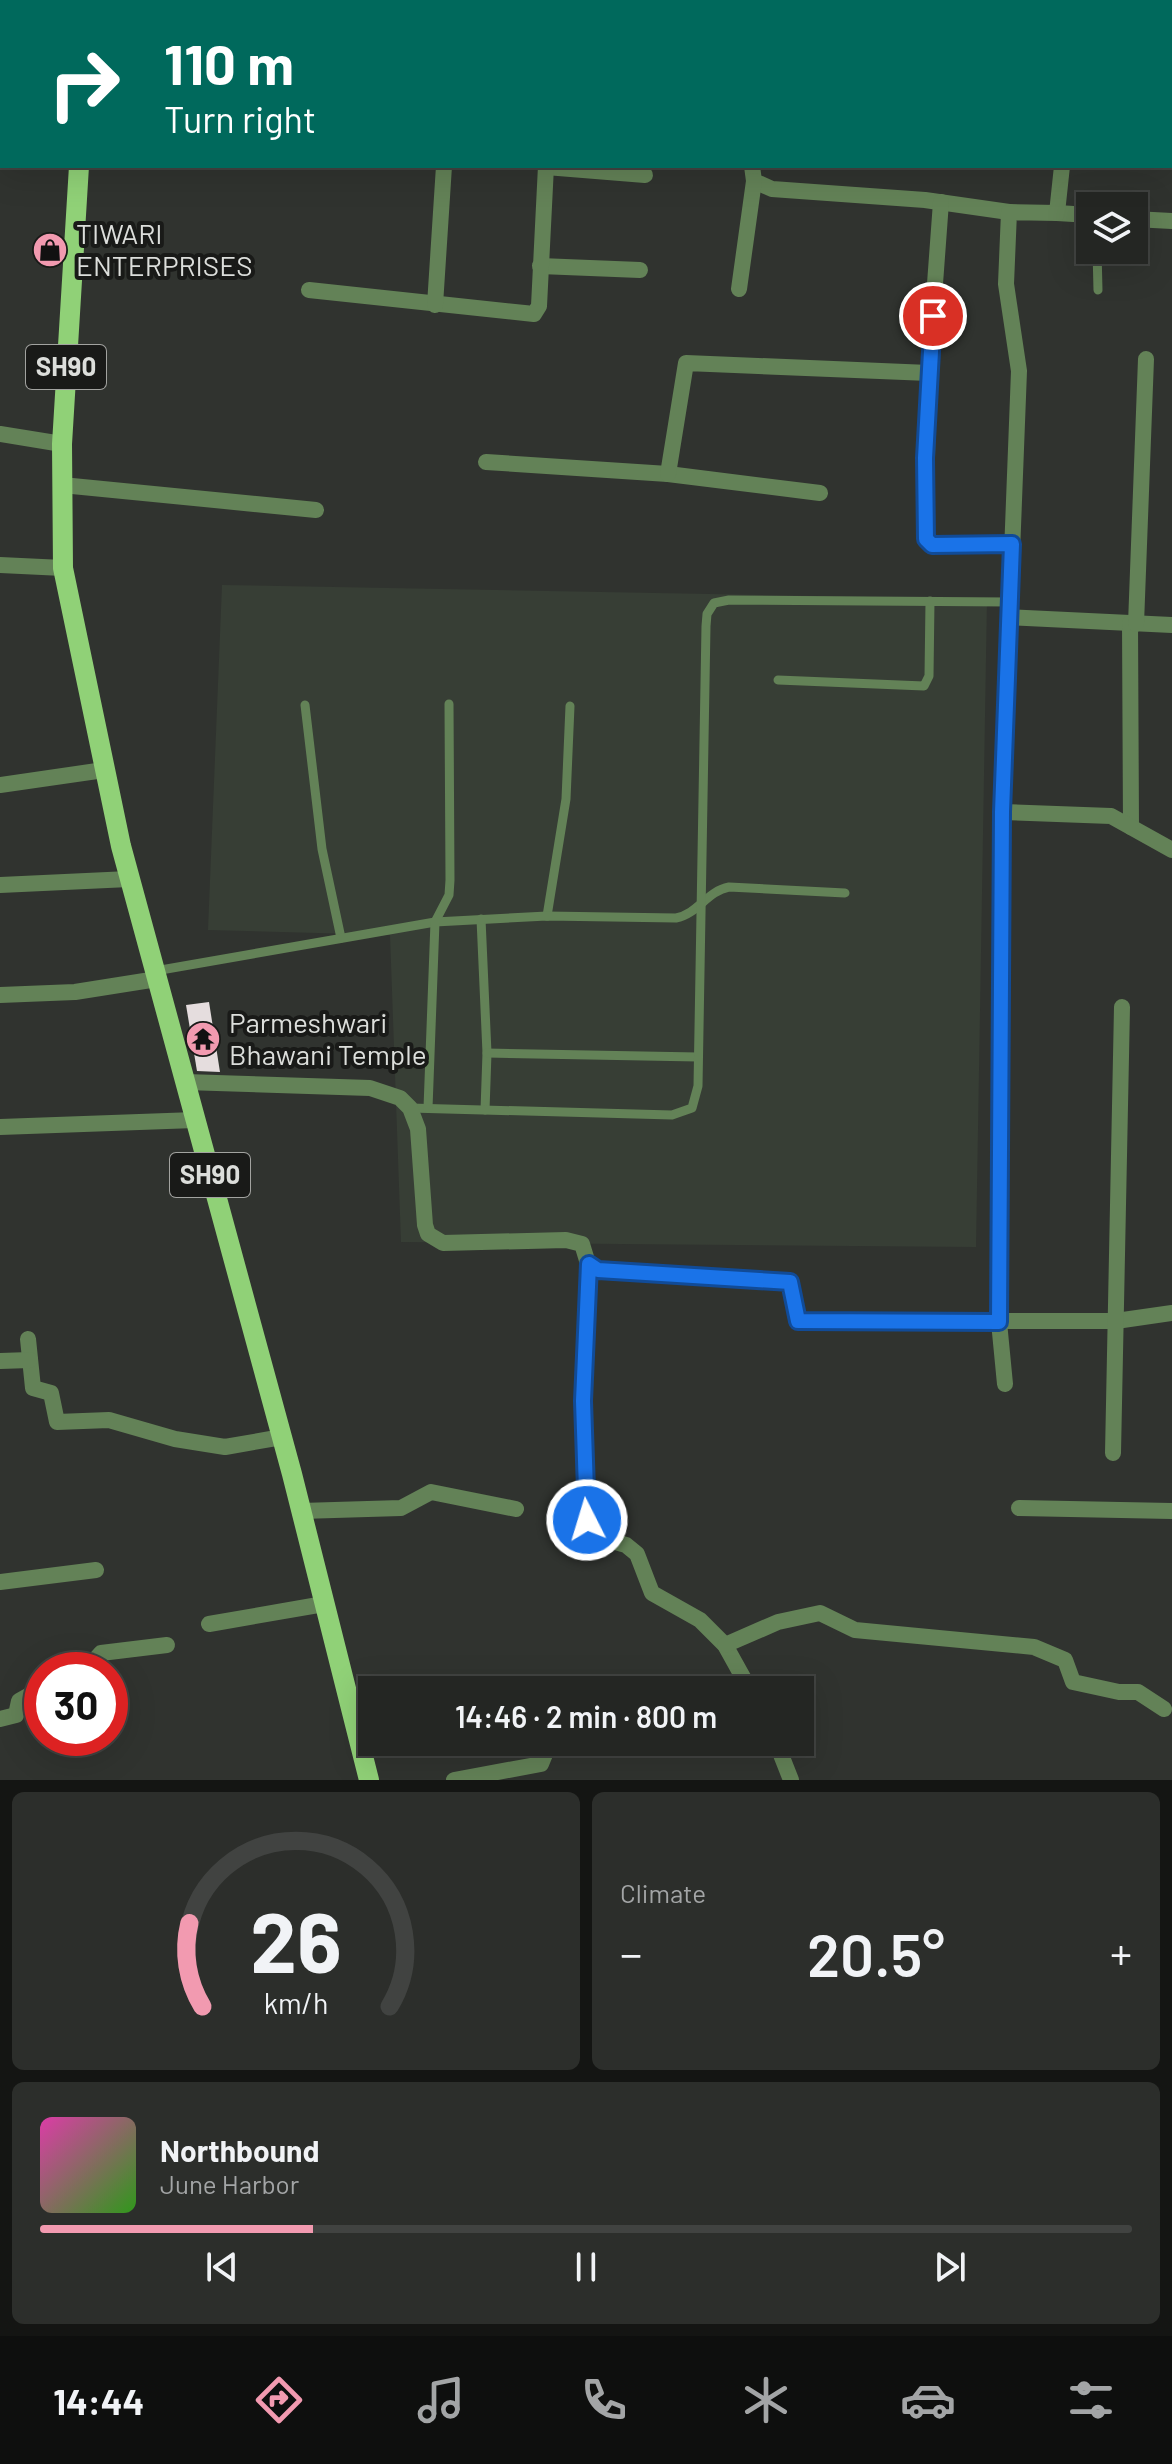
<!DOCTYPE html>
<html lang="en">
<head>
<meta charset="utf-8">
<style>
  :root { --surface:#242623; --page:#2c2e2b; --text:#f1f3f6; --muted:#a3a5a6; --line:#414341; --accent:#f29ab0 }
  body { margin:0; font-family:Barlow,sans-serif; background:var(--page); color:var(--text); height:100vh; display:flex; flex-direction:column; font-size:30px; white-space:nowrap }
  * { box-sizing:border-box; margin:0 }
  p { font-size:26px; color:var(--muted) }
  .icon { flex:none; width:44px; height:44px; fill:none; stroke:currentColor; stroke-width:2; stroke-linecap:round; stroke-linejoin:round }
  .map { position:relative; height:1780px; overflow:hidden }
  .details { display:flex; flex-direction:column; gap:12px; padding:12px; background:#141513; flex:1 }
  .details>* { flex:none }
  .top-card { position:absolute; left:0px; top:0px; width:1172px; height:168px; box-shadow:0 8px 32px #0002,0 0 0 2px var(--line); background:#00695c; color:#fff; overflow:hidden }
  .controls { position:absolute; left:1076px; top:192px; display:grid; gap:16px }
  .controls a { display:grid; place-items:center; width:72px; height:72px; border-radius:0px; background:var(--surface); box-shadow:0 8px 32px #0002,0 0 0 2px var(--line); font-size:40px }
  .speed { position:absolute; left:24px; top:1652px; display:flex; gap:16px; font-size:40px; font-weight:700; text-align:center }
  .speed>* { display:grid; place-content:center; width:104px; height:104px; border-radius:50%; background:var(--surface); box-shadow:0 8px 32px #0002,0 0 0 2px var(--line); line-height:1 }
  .speed .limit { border:12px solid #d22; background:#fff; color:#111 }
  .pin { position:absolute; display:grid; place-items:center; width:68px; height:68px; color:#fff; margin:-34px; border:4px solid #fff; border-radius:50%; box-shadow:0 2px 8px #0007 }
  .me { position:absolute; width:88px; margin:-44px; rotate:355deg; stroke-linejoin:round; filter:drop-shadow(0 0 6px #0008) }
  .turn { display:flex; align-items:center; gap:28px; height:168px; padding:0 32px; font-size:36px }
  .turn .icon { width:104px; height:104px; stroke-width:2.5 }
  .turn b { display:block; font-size:56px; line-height:68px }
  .big { font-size:60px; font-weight:600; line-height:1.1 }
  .details .widget { flex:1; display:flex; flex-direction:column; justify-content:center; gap:12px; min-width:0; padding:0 28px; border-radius:12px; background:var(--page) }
  .details .dial { align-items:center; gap:0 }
  .dial svg { height:208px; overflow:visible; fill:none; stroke:var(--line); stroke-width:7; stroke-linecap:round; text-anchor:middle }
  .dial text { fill:var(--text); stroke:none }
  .song { display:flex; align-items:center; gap:24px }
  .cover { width:96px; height:96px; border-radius:12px; background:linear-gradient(135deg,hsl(320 70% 55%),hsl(110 70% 35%)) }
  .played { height:8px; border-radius:4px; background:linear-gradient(90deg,var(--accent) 25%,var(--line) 25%) }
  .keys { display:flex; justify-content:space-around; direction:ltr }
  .heat { display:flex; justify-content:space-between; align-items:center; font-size:44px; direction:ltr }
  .details .tiles { flex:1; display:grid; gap:12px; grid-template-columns:1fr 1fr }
  .widget:last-child { grid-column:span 2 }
  .trip { position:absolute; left:358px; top:1676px; width:456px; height:80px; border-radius:0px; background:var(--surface); box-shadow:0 8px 32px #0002,0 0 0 2px var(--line); font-weight:600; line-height:80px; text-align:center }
  .tab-bar { display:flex; height:128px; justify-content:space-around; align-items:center; background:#0e0f0e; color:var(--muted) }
  .tab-bar .icon { width:56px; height:56px }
  .tab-bar .selected { color:var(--accent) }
  .tab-bar b { font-size:36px; color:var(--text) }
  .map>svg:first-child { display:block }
  .built { fill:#373e35 }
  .building { fill:#e5ddde }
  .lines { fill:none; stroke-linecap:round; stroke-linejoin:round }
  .service { stroke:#638257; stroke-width:9 }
  .minor { stroke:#638257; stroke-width:16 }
  .tertiary { stroke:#638257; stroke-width:16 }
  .primary { stroke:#90d177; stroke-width:20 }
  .route-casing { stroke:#114b97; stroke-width:20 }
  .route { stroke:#1a73e8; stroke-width:14 }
  .labels { text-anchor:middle; stroke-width:8; stroke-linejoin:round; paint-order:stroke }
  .shield { fill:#191a18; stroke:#a2a3a0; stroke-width:2 }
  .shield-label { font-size:26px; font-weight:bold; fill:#dcdedb }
  .poi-label { font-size:28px; fill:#dcdedb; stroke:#191a18; text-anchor:start }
</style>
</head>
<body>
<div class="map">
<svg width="1172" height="1780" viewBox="0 0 1172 1780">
  <rect width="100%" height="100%" fill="#30332f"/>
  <path class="built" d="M 222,585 L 987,599 L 976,1247 L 401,1242 L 390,935 L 208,930 Z"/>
  <path class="building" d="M 209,1002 L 220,1072 L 197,1071 L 186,1005 Z"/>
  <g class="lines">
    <g class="service">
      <path d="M 364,2 L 365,0"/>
      <path d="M 1097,250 L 1098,290"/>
      <path d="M 778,680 L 924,686 L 929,676 L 930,601"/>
      <path d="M 305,705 L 322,849 L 341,938"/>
      <path d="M 547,916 L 566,799 L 570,706"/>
      <path d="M 481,919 L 487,1053 L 485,1110"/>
      <path d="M 155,971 L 435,922 L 547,916 L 676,918 C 698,914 707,891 729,887 L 845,893"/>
      <path d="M 487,1053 L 698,1057"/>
      <path d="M 410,1108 L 672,1115 L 692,1108 L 698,1086 L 706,626 L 707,614 L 714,603 L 729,600 L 1009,602"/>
      <path d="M 428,1108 L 435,922 L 449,895 L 450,880 L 449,704"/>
    </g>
    <g class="minor">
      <path d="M 1053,2 L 1053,0"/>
      <path d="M 1170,106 L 1172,106"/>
      <path d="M 0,152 L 2,152"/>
      <path d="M 752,166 L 754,181 L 772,189 L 925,200 L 1009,212"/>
      <path d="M 546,167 L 645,175"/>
      <path d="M 941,202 L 928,379 L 926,539 L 932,545 L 1012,544"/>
      <path d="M 1057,213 L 1090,215"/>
      <path d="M 1134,219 L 1172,221"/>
      <path d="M 540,266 L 640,270"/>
      <path d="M 739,289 L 754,181"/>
      <path d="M 309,290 L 534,314 L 539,306 L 546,166"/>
      <path d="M 435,305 L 444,166"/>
      <path d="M 0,434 L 62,444"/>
      <path d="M 486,462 L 668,474 L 820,493"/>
      <path d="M 668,474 L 686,363 L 929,373"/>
      <path d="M 62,485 L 316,510"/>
      <path d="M 1008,617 L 1172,625"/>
      <path d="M 1130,623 L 1131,827"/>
      <path d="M 1136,624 L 1146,359"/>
      <path d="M 0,785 L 104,770"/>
      <path d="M 1002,812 L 1111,816 L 1172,850"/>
      <path d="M 0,885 L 129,879"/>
      <path d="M 0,995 L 75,992 L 157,979"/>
      <path d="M 185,1082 L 370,1088 L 400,1098 L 410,1108 L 418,1129 L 425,1225 L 428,1234 L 443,1243 L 566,1240 L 582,1244 L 589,1267 L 598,1270 L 790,1282 L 798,1321 L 1116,1321 L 1172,1313"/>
      <path d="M 0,1127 L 195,1120"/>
      <path d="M 589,1264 L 583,1401 L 587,1520 L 601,1538 L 626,1545 L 637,1554 L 652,1593 L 700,1620 L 725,1645 L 750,1690"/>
      <path d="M 28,1339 L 33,1388 L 51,1393 L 57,1422 L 109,1420 L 175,1439 L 225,1447 L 282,1437"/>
      <path d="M 0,1361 L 30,1360"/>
      <path d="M 1005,1384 L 999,1322 L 1002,812 L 1019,371 L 1006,284 L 1009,212 L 1057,213 L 1062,166"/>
      <path d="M 1113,1453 L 1122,1007"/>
      <path d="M 1019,1508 L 1172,1511"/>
      <path d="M 301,1511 L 401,1508 L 431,1492 L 516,1509"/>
      <path d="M 0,1582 L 96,1570"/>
      <path d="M 209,1624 L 324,1604"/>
      <path d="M 725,1645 L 778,1622 L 820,1613 L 855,1630 L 1034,1647 L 1065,1660 L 1073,1682 L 1119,1692 L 1138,1692 L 1164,1709"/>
      <path d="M 86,1670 L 101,1653 L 167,1645"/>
      <path d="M 595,1690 L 597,1689"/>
      <path d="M 0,1719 L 16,1715 L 19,1701 L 42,1688"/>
      <path d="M 776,1742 L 791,1780"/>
      <path d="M 454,1780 L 541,1764 L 550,1742"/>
    </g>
    <path class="tertiary" d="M 0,565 L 63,568"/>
    <g class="primary">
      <path d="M 87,2 L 87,0"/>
      <path d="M 79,166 L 62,444 L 63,568 L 121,846 L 292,1474 L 369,1780"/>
    </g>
  </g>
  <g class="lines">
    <g class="route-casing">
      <path id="route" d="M 587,1520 L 583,1401 L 589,1264 L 598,1270 L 790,1282 L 798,1321 L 999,1322 L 1002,812 L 1012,544 L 932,545 L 926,539 L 925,458 L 933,316"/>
    </g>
    <use href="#route" class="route"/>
  </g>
  <defs>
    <g id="shop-disc" transform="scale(1.8)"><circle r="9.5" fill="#f29ab0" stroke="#191a18"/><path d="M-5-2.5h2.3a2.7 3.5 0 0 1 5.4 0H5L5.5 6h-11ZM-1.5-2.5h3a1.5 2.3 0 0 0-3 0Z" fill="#111"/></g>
    <g id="temple-disc" transform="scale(1.8)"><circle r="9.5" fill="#f29ab0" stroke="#191a18"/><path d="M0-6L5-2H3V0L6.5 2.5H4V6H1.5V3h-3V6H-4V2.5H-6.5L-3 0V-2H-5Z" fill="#111"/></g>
  </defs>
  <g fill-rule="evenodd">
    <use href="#shop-disc" x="50" y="250"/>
    <use href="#temple-disc" x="203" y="1039"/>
  </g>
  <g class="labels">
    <g class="shield">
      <rect x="26" y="345" width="80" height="44" rx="6"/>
      <rect x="170" y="1153" width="80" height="44" rx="6"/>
    </g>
    <g class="shield-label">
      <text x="66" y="376">SH90</text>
      <text x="210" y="1184">SH90</text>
    </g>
    <g class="poi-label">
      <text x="76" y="244">TIWARI<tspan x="76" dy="32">ENTERPRISES</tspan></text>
      <text x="229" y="1033">Parmeshwari<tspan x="229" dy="32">Bhawani Temple</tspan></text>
    </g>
  </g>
</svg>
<div class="controls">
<a><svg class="icon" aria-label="layers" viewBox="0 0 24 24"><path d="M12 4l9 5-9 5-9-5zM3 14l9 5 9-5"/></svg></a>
</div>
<div class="speed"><div class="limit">30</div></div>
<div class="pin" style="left:933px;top:316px;background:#d93025"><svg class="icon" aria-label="arrive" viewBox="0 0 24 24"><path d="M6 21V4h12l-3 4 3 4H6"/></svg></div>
<svg class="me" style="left:587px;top:1520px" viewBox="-20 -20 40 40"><circle r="17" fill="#1a73e8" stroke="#fff" stroke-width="3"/><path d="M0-11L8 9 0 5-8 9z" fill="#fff"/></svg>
<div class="trip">14:46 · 2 min · 800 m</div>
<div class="top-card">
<div class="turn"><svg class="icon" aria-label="right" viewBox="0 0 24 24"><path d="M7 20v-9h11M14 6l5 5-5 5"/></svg><div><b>110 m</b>Turn right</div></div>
</div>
</div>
<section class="details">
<div class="tiles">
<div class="widget dial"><svg viewBox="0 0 100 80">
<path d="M14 69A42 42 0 1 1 86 69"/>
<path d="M14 69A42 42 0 0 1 9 37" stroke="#f29ab0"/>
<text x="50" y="56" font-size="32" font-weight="700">26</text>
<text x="50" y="72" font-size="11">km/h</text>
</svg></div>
<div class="widget"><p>Climate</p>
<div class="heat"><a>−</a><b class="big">20.5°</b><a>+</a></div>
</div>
<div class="widget">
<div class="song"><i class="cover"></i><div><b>Northbound</b><p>June Harbor</p></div></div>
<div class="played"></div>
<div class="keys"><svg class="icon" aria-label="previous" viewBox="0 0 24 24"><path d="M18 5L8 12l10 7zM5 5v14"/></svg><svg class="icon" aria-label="pause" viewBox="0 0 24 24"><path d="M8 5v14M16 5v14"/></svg><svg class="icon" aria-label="next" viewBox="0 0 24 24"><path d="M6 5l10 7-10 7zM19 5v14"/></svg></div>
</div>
</div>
</section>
<nav class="tab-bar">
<b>14:44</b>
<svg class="icon selected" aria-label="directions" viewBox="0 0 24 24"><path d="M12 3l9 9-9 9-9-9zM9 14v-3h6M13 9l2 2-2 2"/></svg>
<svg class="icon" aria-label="music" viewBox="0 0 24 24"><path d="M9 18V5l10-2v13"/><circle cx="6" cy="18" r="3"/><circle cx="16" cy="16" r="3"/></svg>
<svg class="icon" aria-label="phone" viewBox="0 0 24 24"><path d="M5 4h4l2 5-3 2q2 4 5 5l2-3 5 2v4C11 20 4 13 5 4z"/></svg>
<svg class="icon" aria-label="climate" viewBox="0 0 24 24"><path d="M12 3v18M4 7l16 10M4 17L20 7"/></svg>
<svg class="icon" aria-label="car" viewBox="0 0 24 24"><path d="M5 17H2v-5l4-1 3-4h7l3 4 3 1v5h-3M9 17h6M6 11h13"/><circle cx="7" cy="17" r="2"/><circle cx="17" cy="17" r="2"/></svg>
<svg class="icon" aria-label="filters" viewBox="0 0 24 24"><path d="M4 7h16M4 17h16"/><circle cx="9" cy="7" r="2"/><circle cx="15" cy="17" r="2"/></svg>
</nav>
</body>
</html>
